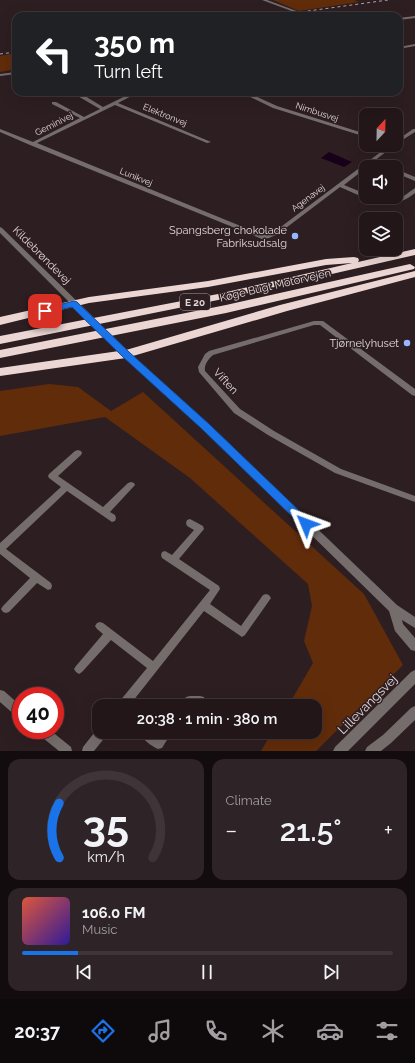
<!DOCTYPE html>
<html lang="en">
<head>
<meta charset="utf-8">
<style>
  :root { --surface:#221619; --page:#2e2326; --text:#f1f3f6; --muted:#a29fa2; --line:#3f3538; --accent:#1a73e8 }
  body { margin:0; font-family:Raleway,sans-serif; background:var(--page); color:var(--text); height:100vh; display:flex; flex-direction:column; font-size:15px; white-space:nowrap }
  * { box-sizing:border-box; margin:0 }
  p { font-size:13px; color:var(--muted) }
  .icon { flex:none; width:22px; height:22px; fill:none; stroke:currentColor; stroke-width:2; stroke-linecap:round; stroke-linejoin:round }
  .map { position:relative; height:751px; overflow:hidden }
  .drawer { display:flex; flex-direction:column; gap:8px; padding:8px; background:#130c0e; flex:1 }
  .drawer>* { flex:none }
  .hud { position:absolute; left:12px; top:12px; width:391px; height:84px; border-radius:12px; box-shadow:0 4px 16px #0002,0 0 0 1px var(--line); background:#202124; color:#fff; overflow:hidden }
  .needle { width:26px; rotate:22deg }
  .tools { position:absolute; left:359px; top:108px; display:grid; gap:8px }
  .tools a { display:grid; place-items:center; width:44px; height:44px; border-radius:8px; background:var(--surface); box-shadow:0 4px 16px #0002,0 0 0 1px var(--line); font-size:20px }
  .speed { position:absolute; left:12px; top:687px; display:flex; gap:8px; font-size:20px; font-weight:700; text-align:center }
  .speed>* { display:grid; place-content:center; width:52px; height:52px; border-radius:50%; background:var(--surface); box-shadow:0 4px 16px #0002,0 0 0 1px var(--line); line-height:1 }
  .speed .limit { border:6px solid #d22; background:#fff; color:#111 }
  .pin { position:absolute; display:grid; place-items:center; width:34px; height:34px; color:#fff; margin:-17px; border-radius:8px; box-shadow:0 2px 6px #0006 }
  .me { position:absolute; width:44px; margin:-22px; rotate:314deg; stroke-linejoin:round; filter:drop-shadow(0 0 3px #0008) }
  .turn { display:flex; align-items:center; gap:14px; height:84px; padding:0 16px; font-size:18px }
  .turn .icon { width:52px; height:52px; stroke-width:2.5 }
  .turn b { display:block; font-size:28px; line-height:34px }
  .big { font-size:30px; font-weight:600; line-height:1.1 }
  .drawer .tile { flex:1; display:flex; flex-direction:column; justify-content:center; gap:6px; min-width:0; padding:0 14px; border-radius:12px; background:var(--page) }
  .drawer .dial { align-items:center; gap:0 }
  .dial svg { height:104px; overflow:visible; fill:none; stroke:var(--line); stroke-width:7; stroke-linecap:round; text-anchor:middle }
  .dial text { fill:var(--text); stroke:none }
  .song { display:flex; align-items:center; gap:12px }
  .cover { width:48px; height:48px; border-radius:6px; background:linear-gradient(135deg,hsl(10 70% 55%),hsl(250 70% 35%)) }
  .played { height:4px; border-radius:2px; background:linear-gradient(90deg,var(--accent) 15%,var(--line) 15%) }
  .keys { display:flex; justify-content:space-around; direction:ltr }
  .heat { display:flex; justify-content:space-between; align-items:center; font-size:22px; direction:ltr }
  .drawer .tiles { flex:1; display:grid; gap:8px; grid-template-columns:1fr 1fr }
  .tile:last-child { grid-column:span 2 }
  .trip { position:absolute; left:92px; top:699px; width:230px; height:40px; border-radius:12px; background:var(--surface); box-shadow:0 4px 16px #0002,0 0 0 1px var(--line); font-weight:600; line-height:40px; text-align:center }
  .menu { display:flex; height:64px; justify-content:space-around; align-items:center; background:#0e090a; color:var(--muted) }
  .menu .icon { width:28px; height:28px }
  .menu .active { color:var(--accent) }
  .menu b { font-size:18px; color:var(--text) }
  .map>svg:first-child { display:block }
  .green { fill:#612c0a }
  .water { fill:#19001a }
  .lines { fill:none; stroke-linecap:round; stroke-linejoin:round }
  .minor { fill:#756d6c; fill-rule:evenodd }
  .tertiary { fill:#756d6c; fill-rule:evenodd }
  .motorway { fill:#ebd6d3; fill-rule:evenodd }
  .rail { stroke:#afa3a6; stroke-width:1; stroke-dasharray:3 3; stroke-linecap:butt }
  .route { fill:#1a73e8; stroke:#114b97 }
  .poi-dot { fill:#97b6fd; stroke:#2d1e21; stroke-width:1.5 }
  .labels { text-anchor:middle; stroke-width:3; stroke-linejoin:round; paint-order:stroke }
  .far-street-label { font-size:9px; fill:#e1d6d8; stroke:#2d1e21 }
  .shield { fill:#2d1e21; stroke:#ab9fa1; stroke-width:1 }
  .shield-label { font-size:10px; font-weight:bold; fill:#e1d6d8 }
  .poi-label { font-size:11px; fill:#e1d6d8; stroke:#2d1e21; text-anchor:end }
  .street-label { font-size:11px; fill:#e1d6d8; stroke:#2d1e21 }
  .near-street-label { font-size:13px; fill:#e1d6d8; stroke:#2d1e21 }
</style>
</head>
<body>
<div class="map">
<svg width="415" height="751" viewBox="0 0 415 751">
  <rect width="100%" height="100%" fill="#2d1e21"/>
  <g class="green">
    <path d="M 273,0 L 354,0 L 359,2 L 299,11 Z"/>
    <path d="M 16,53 L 16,69 L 0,72 L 0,56 Z"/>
    <path d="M 49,384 L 78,387 L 111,411 L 143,392 L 364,594 L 403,665 L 316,751 L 261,751 L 272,732 L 315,732 L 315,706 L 288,706 L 313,663 L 304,641 L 312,606 L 308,584 L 190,478 L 105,417 L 0,436 L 0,391 Z"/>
  </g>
  <path class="water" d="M 329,152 L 352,162 L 344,167 L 321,158 Z"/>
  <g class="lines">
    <g class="minor">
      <path d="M 262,0 L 267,0 L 310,16 L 305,16 Z"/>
      <path d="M 415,44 L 415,46 L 399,49 L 399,47 Z"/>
      <path d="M 134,92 L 139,92 L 118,103 L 211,142 L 207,143 L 115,105 L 37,143 L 263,235 L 266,235 L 274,232 L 390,145 L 395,145 L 374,161 L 388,167 L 380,167 L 371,164 L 344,185 L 366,194 L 366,197 C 378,197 389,204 401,198 C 406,195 410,191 415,188 L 415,193 C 390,214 366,198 340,187 L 278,234 L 269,238 L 262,239 L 30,145 L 0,132 L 0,129 L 33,142 L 80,118 L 52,104 L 52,102 L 56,102 L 84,117 L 100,109 L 76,95 L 76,93 L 80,93 L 103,107 Z"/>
      <path d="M 240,92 L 246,92 L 277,106 L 366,134 L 366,137 L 273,108 Z"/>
      <path d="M 413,129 L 415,129 L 415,132 L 396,144 L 396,141 Z"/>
      <path d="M 396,169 L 415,177 L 415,181 L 396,173 Z"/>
      <path d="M 314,321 L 323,321 L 415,389 L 415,396 L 412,395 L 320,325 L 314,325 L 213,355 C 208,359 204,365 205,371 L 240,409 L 274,431 L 341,469 L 415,496 L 415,502 L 335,473 L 268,435 L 234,413 L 199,372 L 198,367 L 205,354 L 209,351 Z"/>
      <path d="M 78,450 L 81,451 L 82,453 L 81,455 L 58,476 L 103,507 L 128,483 L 131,482 L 134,483 L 135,485 L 110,512 L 115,515 L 116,518 L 115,521 L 112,522 L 67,491 L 6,549 L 51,583 L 52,586 L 51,589 L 48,590 L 37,583 L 9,612 L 6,613 L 3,612 L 1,609 L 3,606 L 30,578 L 0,554 L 0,543 L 61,487 L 49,478 L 48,476 L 49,474 L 75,451 Z"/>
      <path d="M 190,519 L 203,526 L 204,529 L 179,559 L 219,586 L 220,589 L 210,604 L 241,626 L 263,595 L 266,594 L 269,595 L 271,598 L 245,635 L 242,637 L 204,611 L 129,706 L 118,706 L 119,702 L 147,668 L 111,640 L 82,672 L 79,674 L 76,672 L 74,669 L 76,666 L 103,634 L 97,629 L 95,626 L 97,623 L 100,622 L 103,623 L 153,661 L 210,590 L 162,558 L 161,555 L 162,552 L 165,551 L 172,555 L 194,530 L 187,526 L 186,523 L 187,520 Z"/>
      <path d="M 0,690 L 4,691 L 21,706 L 21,718 L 17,717 L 0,702 Z"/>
      <path d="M 190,696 L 200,696 L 204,697 L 205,701 L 204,705 L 200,706 L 181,706 L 186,697 Z"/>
      <path d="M 98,728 L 99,732 L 107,732 L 106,736 L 94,751 L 82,751 L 83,747 Z"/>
      <path d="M 37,730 L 50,730 L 71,747 L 72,751 L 59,751 L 38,734 Z"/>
      <path d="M 139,732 L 152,732 L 157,736 L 161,732 L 172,732 L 162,748 L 158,749 C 151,746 142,739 139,732 Z"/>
    </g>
    <g class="tertiary">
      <path d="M 415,16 L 415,18 L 399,20 L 399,18 Z"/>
      <path d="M 16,72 L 16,74 L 0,76 L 0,74 Z"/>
      <path d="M 0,227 L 2,228 L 129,352 L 209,425 L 397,605 L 415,617 L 415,628 L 402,620 L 403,624 L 415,638 L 415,651 L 411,650 L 395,631 L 389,611 L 203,429 L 123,356 L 0,233 Z"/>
      <path d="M 415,670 L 415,684 L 348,751 L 333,751 L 335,747 L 411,672 Z"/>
      <path d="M 415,706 L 415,720 L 391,743 L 381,751 L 365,751 L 367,747 L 383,735 L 411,708 Z"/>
    </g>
    <g class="motorway">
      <path d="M 415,249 L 415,255 L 218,300 L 0,344 L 0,336 L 218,294 L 352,263 L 326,265 L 208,287 L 89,303 L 0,325 L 0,317 L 89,297 L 208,281 L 326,259 L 354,257 L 358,258 L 359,260 L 358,262 Z"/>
      <path d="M 410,264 L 415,267 L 414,269 L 226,313 L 0,358 L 0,350 L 226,305 Z"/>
      <path d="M 415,271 L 415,277 L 287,311 L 126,358 L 0,376 L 0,368 L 126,350 L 280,305 Z"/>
    </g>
    <g class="rail">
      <path d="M 272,16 L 388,0"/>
      <path d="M 0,54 L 16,52"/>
    </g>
  </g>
  <path class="route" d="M 74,301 L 77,302 L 129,352 L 209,424 L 310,521 L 312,524 L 310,527 L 306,529 L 303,527 L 202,429 L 123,357 L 72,307 L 45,313 L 41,311 L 42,309 Z"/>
  <g class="poi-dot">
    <circle cx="295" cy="236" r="4"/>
    <circle cx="407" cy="343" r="4"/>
  </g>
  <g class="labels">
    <g class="far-street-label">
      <text transform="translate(317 112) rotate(18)" y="3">Nimbusvej</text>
      <text transform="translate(165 115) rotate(22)" y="3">Elektronvej</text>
      <text transform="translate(54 124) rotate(-27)" y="3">Geminivej</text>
      <text transform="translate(136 177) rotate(22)" y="3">Lunikvej</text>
      <text transform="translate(308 198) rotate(-37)" y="3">Agenavej</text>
    </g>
    <rect class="shield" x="180" y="294" width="30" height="16" rx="3"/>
    <g class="shield-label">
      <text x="195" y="306">E 20</text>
    </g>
    <g class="poi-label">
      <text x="287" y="234">Spangsberg chokolade<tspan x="287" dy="13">Fabriksudsalg</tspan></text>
      <text x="399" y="347">Tjørnelyhuset</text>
    </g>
    <g class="street-label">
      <text transform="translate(42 255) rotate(45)" y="4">Kildebrøndevej</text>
      <text transform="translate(275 285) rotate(-13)" y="4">Køge Bugt Motorvejen</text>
      <text transform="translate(226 381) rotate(47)" y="4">Viften</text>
    </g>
    <g class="near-street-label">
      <text transform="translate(367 704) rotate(-45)" y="5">Lillevangsvej</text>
    </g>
  </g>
</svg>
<div class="tools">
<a><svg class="needle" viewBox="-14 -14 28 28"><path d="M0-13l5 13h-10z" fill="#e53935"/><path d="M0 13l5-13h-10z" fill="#a29fa2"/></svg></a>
<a><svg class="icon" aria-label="sound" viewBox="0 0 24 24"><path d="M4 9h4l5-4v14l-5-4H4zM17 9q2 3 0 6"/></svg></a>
<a><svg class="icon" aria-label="layers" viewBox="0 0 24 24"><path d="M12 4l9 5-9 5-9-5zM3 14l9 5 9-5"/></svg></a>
</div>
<div class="speed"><div class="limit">40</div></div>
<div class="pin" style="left:45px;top:311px;background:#d93025"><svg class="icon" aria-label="arrive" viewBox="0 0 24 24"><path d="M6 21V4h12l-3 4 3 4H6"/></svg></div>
<svg class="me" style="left:306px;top:524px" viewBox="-20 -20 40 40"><path d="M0-17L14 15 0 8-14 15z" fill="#1a73e8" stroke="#fff" stroke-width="4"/></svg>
<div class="trip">20:38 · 1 min · 380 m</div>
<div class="hud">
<div class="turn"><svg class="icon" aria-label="left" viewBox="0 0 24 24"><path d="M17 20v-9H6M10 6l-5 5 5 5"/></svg><div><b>350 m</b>Turn left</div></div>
</div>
</div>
<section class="drawer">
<div class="tiles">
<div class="tile dial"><svg viewBox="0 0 100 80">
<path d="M14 69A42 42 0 1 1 86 69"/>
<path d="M14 69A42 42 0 0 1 14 27" stroke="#1a73e8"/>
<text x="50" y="56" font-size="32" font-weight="700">35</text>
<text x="50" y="72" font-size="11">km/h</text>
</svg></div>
<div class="tile"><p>Climate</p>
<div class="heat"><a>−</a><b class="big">21.5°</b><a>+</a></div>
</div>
<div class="tile">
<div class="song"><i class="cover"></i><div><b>106.0 FM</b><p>Music</p></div></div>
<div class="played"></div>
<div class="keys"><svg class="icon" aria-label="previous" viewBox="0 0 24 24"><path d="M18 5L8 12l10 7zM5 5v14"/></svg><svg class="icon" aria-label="pause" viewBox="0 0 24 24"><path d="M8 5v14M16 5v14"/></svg><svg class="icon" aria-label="next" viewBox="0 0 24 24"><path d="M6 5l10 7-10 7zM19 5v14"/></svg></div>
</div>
</div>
</section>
<nav class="menu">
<b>20:37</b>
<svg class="icon active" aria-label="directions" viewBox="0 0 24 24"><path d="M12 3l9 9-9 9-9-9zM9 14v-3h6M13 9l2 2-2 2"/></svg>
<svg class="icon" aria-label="music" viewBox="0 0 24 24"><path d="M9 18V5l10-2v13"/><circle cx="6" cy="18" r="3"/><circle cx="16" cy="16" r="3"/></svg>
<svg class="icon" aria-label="phone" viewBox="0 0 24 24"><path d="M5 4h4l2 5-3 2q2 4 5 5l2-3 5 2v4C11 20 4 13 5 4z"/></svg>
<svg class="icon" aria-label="climate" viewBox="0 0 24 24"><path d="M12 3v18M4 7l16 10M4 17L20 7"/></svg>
<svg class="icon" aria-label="car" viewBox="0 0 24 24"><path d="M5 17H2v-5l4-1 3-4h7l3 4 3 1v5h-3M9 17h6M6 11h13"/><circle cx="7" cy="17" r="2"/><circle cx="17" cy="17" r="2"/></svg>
<svg class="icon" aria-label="filters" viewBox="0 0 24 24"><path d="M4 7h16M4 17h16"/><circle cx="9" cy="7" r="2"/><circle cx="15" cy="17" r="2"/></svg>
</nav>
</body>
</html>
